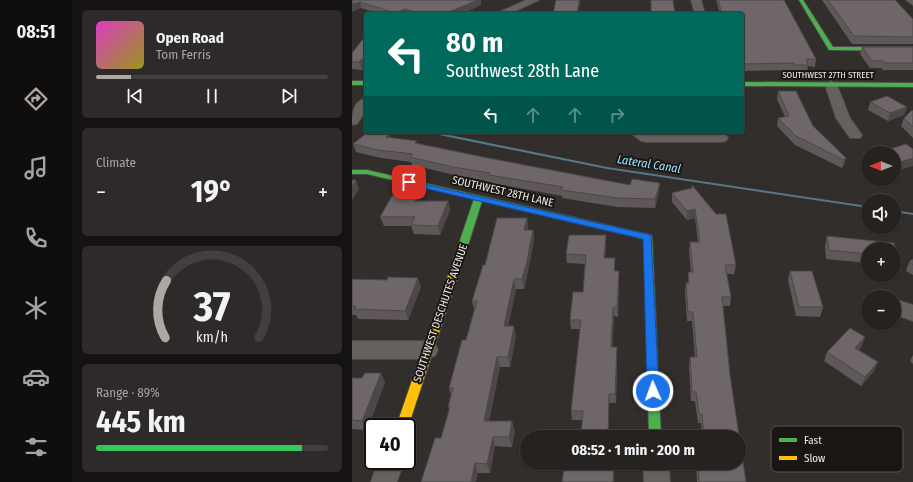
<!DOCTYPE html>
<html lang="en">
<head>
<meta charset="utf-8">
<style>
  :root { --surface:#262220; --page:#2e2a29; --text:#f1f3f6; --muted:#a4a4a5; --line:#423f3e; --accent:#ada8a4 }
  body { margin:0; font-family:"Fira Sans Condensed",sans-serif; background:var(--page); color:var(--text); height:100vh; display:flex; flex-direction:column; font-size:15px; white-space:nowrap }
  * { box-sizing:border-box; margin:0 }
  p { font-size:13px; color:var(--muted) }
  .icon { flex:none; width:22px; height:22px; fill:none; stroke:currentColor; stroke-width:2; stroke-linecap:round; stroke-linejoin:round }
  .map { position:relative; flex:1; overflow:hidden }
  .panel { display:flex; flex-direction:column; gap:10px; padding:10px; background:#151312; width:280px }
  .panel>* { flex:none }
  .hud { position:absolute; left:12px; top:12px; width:380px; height:122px; border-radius:4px; box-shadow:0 1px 3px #0004,0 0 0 1px var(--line); background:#00695c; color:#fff; overflow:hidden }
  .needle { width:26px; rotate:270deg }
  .fabs { position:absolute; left:509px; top:146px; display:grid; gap:8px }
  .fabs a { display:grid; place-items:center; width:40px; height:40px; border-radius:50%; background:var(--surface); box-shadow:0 1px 3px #0004,0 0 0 1px var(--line); font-size:20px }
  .speed { position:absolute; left:12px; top:418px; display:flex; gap:8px; font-size:20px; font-weight:700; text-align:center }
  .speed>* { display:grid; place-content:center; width:52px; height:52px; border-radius:50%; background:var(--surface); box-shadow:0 1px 3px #0004,0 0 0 1px var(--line); line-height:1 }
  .speed .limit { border:2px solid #111; border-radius:6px; background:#fff; color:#111 }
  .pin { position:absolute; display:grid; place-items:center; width:34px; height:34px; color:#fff; margin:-17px; border-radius:8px; box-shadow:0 2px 6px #0006 }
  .me { position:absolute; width:44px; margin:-22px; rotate:358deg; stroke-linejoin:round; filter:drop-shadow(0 0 3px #0008) }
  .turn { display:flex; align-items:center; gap:14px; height:84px; padding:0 16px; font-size:18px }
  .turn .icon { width:52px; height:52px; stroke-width:2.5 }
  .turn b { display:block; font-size:28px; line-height:34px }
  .lanes { display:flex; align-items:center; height:38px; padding:0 16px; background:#0003; justify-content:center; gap:20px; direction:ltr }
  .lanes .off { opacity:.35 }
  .big { font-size:30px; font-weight:700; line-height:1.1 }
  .panel .widget { flex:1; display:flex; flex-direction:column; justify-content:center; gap:6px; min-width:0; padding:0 14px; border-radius:6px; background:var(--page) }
  .panel .dial { align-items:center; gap:0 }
  .dial svg { height:104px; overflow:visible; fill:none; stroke:var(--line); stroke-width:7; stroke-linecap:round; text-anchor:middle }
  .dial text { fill:var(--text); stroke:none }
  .song { display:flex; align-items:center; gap:12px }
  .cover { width:48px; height:48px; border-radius:6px; background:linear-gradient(135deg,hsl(310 70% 55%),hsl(60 70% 35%)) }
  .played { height:4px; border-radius:2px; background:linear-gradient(90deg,var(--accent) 15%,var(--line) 15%) }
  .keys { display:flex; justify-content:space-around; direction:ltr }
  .heat { display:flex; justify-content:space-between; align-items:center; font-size:22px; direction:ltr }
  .charge { height:6px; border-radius:3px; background:linear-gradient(90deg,#34c759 89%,var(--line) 0) }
  .trip { position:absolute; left:168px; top:430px; width:226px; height:40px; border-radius:20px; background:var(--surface); box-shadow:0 1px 3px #0004,0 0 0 1px var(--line); font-weight:700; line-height:40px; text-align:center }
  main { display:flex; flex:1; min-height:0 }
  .menu { display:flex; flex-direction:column; width:72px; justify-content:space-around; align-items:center; background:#0f0e0d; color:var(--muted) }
  .menu .icon { width:28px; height:28px }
  .menu .selected { color:var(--accent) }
  .menu b { font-size:18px; color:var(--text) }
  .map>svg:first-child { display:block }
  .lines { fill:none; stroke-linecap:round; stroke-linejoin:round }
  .stream { fill:#557a86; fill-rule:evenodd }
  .street-casing { stroke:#4d4946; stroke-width:2 }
  .fast-casing { stroke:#4d4946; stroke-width:2 }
  .slow-casing { stroke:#4d4946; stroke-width:2 }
  .street { fill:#65615f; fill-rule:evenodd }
  .fast { fill:#4caf50; fill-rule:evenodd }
  .slow { fill:#ffc107; fill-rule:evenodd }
  .wall { fill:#5f5859 }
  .shaded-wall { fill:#4d4749 }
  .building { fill:#6e6668; stroke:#4d4749 }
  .route { fill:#1a73e8; stroke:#114b97 }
  .labels { text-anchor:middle; stroke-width:4; stroke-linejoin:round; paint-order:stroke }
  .far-street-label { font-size:9px; fill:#efe9e5; stroke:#1a1614 }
  .street-label { font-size:11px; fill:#efe9e5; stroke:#1a1614 }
  .water-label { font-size:12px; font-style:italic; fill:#9be3fd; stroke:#1a1614 }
  .key { fill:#1a1614; stroke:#5a5553; stroke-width:1 }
  .key-label { font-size:11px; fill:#efe9e5 }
</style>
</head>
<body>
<main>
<nav class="menu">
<b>08:51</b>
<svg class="icon selected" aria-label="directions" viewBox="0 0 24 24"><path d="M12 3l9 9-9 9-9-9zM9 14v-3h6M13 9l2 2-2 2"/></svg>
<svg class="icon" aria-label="music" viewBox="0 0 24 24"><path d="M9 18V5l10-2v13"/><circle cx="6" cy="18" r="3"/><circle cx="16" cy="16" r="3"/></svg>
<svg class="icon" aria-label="phone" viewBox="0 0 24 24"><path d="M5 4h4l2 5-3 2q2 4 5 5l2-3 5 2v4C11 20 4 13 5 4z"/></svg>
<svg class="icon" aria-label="climate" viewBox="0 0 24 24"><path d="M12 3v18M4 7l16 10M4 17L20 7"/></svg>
<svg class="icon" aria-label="car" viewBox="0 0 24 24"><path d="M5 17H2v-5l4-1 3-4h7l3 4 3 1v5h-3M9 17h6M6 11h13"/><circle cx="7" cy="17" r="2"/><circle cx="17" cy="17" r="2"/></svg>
<svg class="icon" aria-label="filters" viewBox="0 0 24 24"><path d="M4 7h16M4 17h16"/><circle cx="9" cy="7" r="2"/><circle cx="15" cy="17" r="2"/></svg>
</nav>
<section class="panel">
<div class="widget">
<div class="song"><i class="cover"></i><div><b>Open Road</b><p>Tom Ferris</p></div></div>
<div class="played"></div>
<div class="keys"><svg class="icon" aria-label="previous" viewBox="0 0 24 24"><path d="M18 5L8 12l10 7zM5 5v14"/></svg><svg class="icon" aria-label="pause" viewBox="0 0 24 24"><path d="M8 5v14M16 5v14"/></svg><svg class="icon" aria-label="next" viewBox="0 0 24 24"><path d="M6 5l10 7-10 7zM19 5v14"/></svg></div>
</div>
<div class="widget"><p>Climate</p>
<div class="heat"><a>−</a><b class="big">19°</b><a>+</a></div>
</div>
<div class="widget dial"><svg viewBox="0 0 100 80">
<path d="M14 69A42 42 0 1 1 86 69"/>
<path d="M14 69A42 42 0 0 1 15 25" stroke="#ada8a4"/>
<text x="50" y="56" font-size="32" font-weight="700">37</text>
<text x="50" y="72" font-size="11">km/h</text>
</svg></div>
<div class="widget"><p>Range · 89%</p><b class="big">445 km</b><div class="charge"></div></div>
</section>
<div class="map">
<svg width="561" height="482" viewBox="0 0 561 482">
  <rect width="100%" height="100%" fill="#322e2b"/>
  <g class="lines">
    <g class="stream">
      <path d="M 75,132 L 83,132 L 255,167 L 516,206 L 516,208 L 255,169 L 77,133 Z"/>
      <path d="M 542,210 L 561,213 L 561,215 L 542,212 Z"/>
    </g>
    <g class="street-casing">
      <g id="street">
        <path d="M 174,0 L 187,0 L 157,14 L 143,14 Z"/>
        <path d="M 339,0 L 349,0 L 353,14 L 343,14 Z"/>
        <path d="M 554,0 L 561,0 L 561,5 Z"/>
        <path d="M 479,81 L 485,85 L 498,118 L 510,135 L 508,138 L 498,138 L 484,118 L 473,85 Z"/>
        <path d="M 14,98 L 14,111 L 5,124 L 0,125 C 0,114 1,101 14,98 Z"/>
        <path d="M 277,132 L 369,134 L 374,135 L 376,138 L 374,141 L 369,142 L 294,142 L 289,141 Z"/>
        <path d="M 542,299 L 561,305 L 561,321 L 542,314 Z"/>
        <path d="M 0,341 L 75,341 L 83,344 L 86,350 L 83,356 L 75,359 L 0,359 Z"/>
        <path d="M 26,461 L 52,461 L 45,482 L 19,482 Z"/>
        <path d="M 291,463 L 317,463 L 318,482 L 292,482 Z"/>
      </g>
    </g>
    <g class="fast-casing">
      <g id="fast">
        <path d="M 447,0 L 451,0 L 481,47 L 561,47 L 561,51 L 477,50 Z"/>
        <rect x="0" y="81" width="14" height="4"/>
        <path d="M 390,82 L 561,83 L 561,87 L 390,86 Z"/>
        <path d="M 0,170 L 15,170 L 299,235 L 300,237 L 309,437 L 297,437 L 292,239 L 130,201 L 113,255 L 108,258 L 103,255 L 122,199 L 15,174 L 0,174 Z"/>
      </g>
    </g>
    <g class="slow-casing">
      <path id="slow" d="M 108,252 L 113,255 L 56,427 L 55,429 L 55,427 L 44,427 L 103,255 Z"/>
    </g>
    <use href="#street" class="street"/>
    <use href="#fast" class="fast"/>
    <use href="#slow" class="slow"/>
  </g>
  <g class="wall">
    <path d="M 0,0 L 129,0 L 129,5 L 109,14 L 28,14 L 9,8 Z"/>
    <path d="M 364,0 L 432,0 L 464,59 L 463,67 L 456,66 L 455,72 L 441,72 L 441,70 L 390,71 L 390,14 L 368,14 Z"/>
    <path d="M 470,0 L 543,0 L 561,19 L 561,44 L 500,44 Z"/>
    <path d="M 14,35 L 14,66 L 10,70 L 0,69 L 0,53 Z"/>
    <path d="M 510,47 L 561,47 L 561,70 L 531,70 L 529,68 L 518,68 L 508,54 Z"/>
    <path d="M 426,91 L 461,126 L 494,158 L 491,166 L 490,168 L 443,145 L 425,126 L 426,118 L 433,117 L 425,99 Z"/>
    <path d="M 518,102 L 555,107 L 552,115 L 536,121 L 516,110 Z"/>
    <path d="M 561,111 L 561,138 L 549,126 L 552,118 Z"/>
    <path d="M 39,138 L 136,158 L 307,191 L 303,208 L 265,207 L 210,198 L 210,196 L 139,183 L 138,182 L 103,175 L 60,165 L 59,162 L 29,158 L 4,152 L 1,144 Z"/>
    <path d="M 340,185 L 384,265 L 382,274 L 375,274 L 379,297 L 378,306 L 371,306 L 378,375 L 394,482 L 345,482 L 344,463 L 387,463 L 387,437 L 350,437 L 349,423 L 346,423 L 343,401 L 339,401 L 337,366 L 338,357 L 343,357 L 340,321 L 335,321 L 333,292 L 334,283 L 336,283 L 336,272 L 339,272 L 337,251 L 338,242 L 346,242 L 343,218 L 335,220 L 320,202 L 320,193 L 340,188 Z"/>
    <path d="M 66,196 L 67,201 L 96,201 L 98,210 L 88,235 L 62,234 L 59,226 L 32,226 L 28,217 Z"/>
    <path d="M 175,218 L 176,228 L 176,230 L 181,230 L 182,240 L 176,271 L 172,289 L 164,289 L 156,326 L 164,336 L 158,367 L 148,367 L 137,421 L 163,431 L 160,447 L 143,446 L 138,473 L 126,473 L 89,438 L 97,410 L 96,407 L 99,396 L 97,388 L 114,340 L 122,310 L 120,301 L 133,265 Z"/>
    <path d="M 475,236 L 542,243 L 547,264 L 543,273 L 542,273 L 542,249 L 516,249 L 516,263 L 474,259 L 473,245 Z"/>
    <path d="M 254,244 L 253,258 L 263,267 L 263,271 L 267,271 L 266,317 L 262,316 L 260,347 L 265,356 L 264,403 L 257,403 L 256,437 L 229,437 L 231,420 L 220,420 L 219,411 L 228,329 L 219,329 L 218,320 L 231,292 L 233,264 L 215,263 L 214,254 Z"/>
    <path d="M 561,259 L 561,275 L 554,271 L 557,262 Z"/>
    <path d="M 438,271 L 471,307 L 468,317 L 444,316 L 436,280 Z"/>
    <path d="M 0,279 L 69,287 L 56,320 L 6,319 L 4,315 L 0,315 Z"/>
    <path d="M 510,346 L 507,350 L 522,371 L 509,386 L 472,361 L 475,352 Z"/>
    <path d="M 561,355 L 561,364 L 558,361 Z"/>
    <path d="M 0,378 L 33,382 L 15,430 L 0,429 Z"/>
  </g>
  <g class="shaded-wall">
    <path d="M 126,0 L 129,0 L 129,5 L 109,14 L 92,14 Z"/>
    <path d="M 227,0 L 228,0 L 228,4 L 226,14 L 225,14 Z"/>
    <path d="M 8,2 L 9,8 L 0,12 L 0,4 Z"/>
    <path d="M 53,9 L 55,14 L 43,14 L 43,13 Z"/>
    <path d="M 14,56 L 14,66 L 10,70 L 7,62 Z"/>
    <path d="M 555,107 L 552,115 L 536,121 L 538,113 Z"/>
    <path d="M 38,134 L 40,142 L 34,137 Z"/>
    <path d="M 494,158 L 491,166 L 490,168 L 492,160 Z"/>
    <path d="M 561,158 L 561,166 L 542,172 L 542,164 Z"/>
    <path d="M 4,180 L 7,189 L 0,201 L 0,187 Z"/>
    <path d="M 308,183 L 307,191 L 303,208 L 303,199 Z"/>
    <path d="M 66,196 L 68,204 L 63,201 Z"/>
    <path d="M 96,201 L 98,210 L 88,235 L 86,226 Z"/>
    <path d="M 343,209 L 343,218 L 335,220 L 335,211 Z"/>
    <path d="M 175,218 L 176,228 L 174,240 L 172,230 Z"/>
    <path d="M 181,230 L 182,240 L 176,271 L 172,289 L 170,279 Z"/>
    <path d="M 254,235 L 254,244 L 252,267 L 252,258 Z"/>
    <path d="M 267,271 L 267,280 L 266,317 L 265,307 Z"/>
    <path d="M 66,278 L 69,287 L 56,320 L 53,311 Z"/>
    <path d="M 162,279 L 164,289 L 154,336 L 152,326 Z"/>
    <path d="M 261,307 L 262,316 L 260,356 L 259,347 Z"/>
    <path d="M 162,326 L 164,336 L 158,367 L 156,357 Z"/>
    <path d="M 513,337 L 510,346 L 500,357 L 503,348 Z"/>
    <path d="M 265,347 L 265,356 L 264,403 L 263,394 Z"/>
    <path d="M 145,357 L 148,367 L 135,431 L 132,421 Z"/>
    <path d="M 526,362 L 522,371 L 509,386 L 513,377 Z"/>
    <path d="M 29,373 L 33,382 L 15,430 L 10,421 Z"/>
    <path d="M 160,421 L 163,431 L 160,447 L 157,437 Z"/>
    <path d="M 141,437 L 143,446 L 138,473 L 135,464 Z"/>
    <path d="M 123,463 L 126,473 L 124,482 L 119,482 Z"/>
    <path d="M 262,463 L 263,463 L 262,482 L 261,482 Z"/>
  </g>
  <g class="building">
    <path d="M 0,0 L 126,0 L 92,14 L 70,14 L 53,9 L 43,13 L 8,2 L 0,4 Z"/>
    <path d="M 204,0 L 227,0 L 225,14 L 201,14 Z"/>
    <path d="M 299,0 L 321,0 L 323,14 L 299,14 Z"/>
    <path d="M 366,0 L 432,0 L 464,59 L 454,59 L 456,65 L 443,65 L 442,63 L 390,64 L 390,14 L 370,14 Z"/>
    <path d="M 476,0 L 543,0 L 561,19 L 561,37 L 502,36 Z"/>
    <path d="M 14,35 L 14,56 L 7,62 L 0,62 L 0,53 Z"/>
    <path d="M 510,47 L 561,47 L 561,63 L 533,63 L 531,61 L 520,61 Z"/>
    <path d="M 426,91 L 444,91 L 461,126 L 494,158 L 492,160 L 444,136 L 426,118 L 437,116 Z"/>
    <path d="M 535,96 L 555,107 L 538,113 L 518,102 Z"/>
    <path d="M 560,110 L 561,111 L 561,127 L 552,118 Z"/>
    <path d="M 16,132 L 29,132 L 38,134 L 34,137 L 65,141 L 63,143 L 136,158 L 278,185 L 280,179 L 308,183 L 303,199 L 265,198 L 209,190 L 211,187 L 137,175 L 138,173 L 101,167 L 58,157 L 61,154 L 26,150 L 1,144 Z"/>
    <path d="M 554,144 L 561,149 L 561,158 L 542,164 L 542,153 L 525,153 Z"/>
    <path d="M 0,180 L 4,180 L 0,187 Z"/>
    <path d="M 340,185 L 364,214 L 374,214 L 384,265 L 373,265 L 379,297 L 370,297 L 378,375 L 394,482 L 347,482 L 346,463 L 387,463 L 387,437 L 352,437 L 350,414 L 347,414 L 344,392 L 340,392 L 338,357 L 345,357 L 341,312 L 336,312 L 334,283 L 337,283 L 336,272 L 341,272 L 338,242 L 348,242 L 343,209 L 335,211 L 320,193 L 340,188 Z"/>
    <path d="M 40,196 L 66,196 L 63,201 L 96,201 L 86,226 L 59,225 L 63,217 L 28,217 Z"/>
    <path d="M 145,218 L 175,218 L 172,230 L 181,230 L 175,261 L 170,279 L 162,279 L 152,326 L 162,326 L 156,357 L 145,357 L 132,421 L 160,421 L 157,437 L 141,437 L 135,464 L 123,463 L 119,482 L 69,482 L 83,438 L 89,438 L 98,407 L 96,407 L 101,388 L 97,388 L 110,340 L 114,340 L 125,301 L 120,301 L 131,265 L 133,265 Z"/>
    <path d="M 217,235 L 254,235 L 252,258 L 263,258 L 262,271 L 267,271 L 265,307 L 261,307 L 259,347 L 265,347 L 263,394 L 257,394 L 256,437 L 229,437 L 231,411 L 219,411 L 229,320 L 218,320 L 221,292 L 231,292 L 234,255 L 214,254 Z"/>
    <path d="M 475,236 L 542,243 L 547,264 L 542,263 L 542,249 L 516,249 L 516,254 L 477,250 Z"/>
    <path d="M 561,259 L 561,265 L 557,262 Z"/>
    <path d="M 438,271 L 460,271 L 471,307 L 447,307 Z"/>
    <path d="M 36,277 L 66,278 L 53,311 L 2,309 L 4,306 L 0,306 L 0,279 L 35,280 Z"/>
    <path d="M 498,328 L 513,337 L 503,348 L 526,362 L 513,377 L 475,352 Z"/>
    <path d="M 13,373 L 29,373 L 10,421 L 0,420 L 0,378 L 10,378 Z"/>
    <path d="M 213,463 L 262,463 L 261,482 L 210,482 Z"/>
  </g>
  <path class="route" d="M 54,180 L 299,235 L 307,391 L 305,394 L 301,396 L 297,394 L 295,391 L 291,239 L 54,184 Z"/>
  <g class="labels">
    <g class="far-street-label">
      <text x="476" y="78">SOUTHWEST 27TH STREET</text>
    </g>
    <g class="street-label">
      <text transform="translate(151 191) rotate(13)" y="4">SOUTHWEST 28TH LANE</text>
      <text transform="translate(88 313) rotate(-71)" y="4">SOUTHWEST DESCHUTES AVENUE</text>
    </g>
    <g class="water-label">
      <text transform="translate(297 164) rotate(9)" y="4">Lateral Canal</text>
    </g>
  </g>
  <rect x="419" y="426" width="132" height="46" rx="6" class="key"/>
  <rect x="427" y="438" width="18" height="4" fill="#4caf50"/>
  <rect x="427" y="456" width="18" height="4" fill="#ffc107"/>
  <g class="key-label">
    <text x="452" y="444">Fast</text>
    <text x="452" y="462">Slow</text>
  </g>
</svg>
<div class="fabs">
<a><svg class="needle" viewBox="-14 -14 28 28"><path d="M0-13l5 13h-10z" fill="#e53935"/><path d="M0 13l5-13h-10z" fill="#a4a4a5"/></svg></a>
<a><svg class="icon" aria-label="sound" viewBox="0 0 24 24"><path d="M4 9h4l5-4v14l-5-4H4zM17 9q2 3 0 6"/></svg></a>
<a>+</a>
<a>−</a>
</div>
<div class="speed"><div class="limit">40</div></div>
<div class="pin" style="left:57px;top:182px;background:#d93025"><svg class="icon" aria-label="arrive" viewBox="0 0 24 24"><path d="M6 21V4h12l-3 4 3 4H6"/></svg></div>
<svg class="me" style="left:301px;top:391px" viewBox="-20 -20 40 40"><circle r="17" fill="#1a73e8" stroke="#fff" stroke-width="3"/><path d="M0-11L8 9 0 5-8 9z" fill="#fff"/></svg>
<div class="trip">08:52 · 1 min · 200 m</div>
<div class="hud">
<div class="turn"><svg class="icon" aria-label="left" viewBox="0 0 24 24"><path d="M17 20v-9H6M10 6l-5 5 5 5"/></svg><div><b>80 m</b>Southwest 28th Lane</div></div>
<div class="lanes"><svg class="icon" aria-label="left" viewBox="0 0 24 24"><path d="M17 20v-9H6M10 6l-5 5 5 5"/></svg><svg class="icon off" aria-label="ahead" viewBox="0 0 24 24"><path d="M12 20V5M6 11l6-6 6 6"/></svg><svg class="icon off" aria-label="ahead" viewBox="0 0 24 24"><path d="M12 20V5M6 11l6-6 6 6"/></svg><svg class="icon off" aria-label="right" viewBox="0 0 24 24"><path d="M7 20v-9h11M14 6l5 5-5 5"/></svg></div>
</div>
</div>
</main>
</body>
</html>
